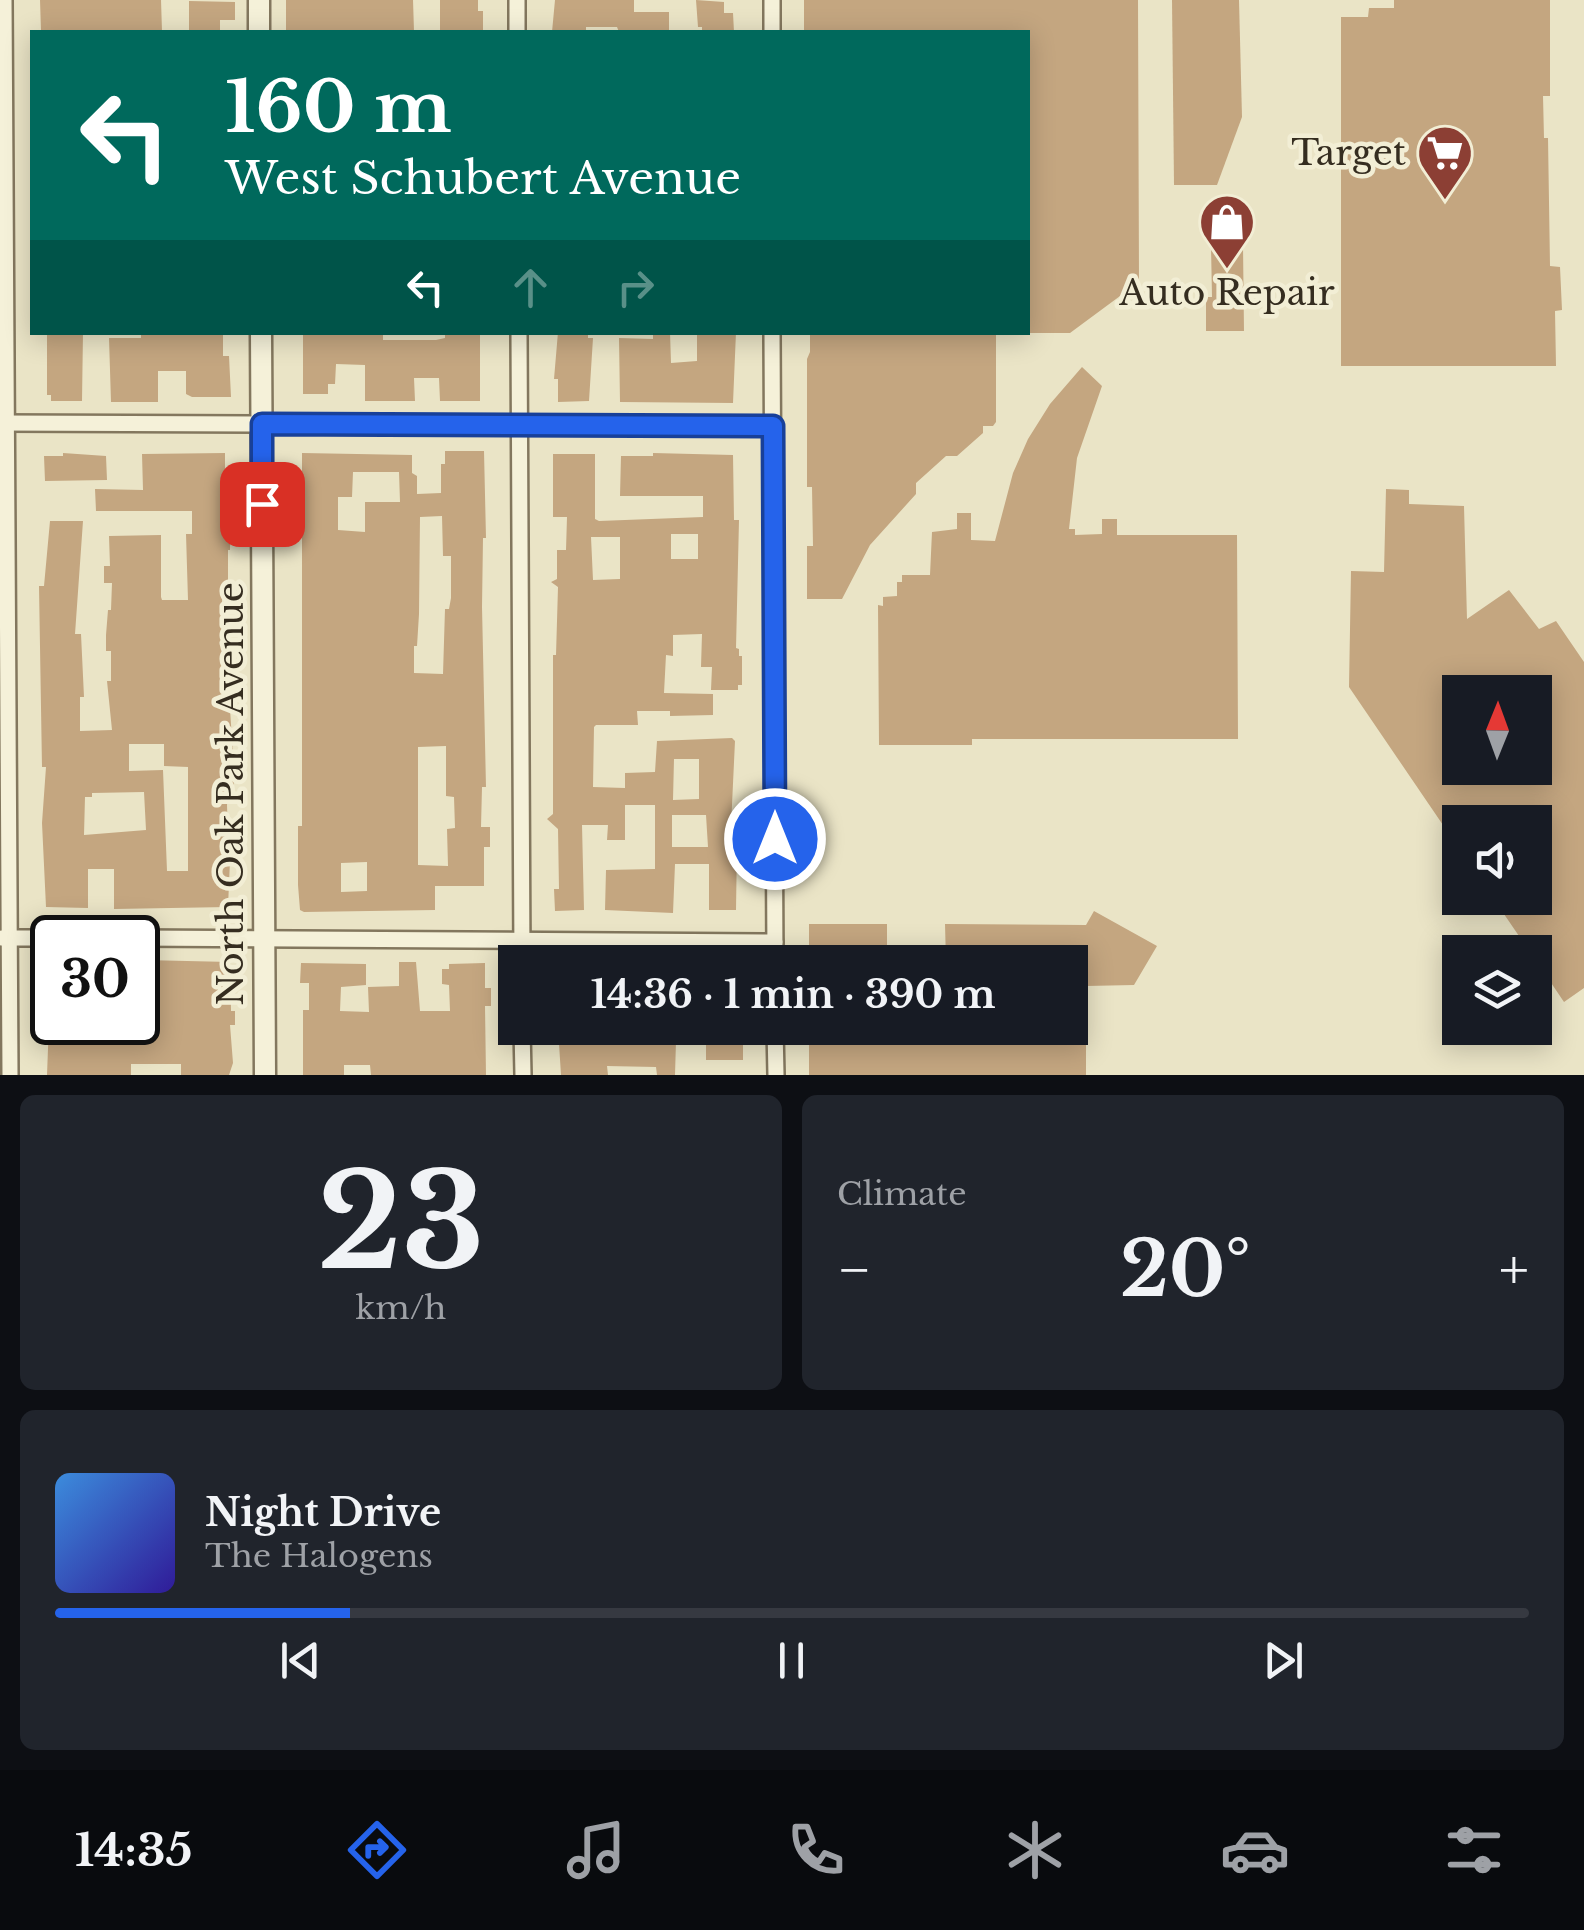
<!DOCTYPE html>
<html lang="en">
<head>
<meta charset="utf-8">
<style>
  :root { --surface:#171b24; --page:#20242c; --text:#f1f3f6; --muted:#9ea1a6; --line:#363941; --accent:#2563eb }
  body { margin:0; font-family:"Libre Baskerville",serif; background:var(--page); color:var(--text); height:100vh; display:flex; flex-direction:column; font-size:38px; white-space:nowrap }
  * { box-sizing:border-box; margin:0 }
  p { font-size:32px; color:var(--muted) }
  .icon { flex:none; width:55px; height:55px; fill:none; stroke:currentColor; stroke-width:2; stroke-linecap:round; stroke-linejoin:round }
  .map { position:relative; height:1075px; overflow:hidden }
  .panel { display:flex; flex-direction:column; gap:20px; padding:20px; background:#0d0f14; flex:1 }
  .panel>* { flex:none }
  .hud { position:absolute; left:30px; top:30px; width:1000px; height:305px; border-radius:0px; box-shadow:0 5px 25px #0003; background:#00695c; color:#fff; overflow:hidden }
  .needle { width:65px; rotate:1deg }
  .fabs { position:absolute; left:1442px; top:675px; display:grid; gap:20px }
  .fabs a { display:grid; place-items:center; width:110px; height:110px; border-radius:0px; background:var(--surface); box-shadow:0 5px 25px #0003; font-size:50px }
  .speed { position:absolute; left:30px; top:915px; display:flex; gap:20px; font-size:50px; font-weight:700; text-align:center }
  .speed>* { display:grid; place-content:center; width:130px; height:130px; border-radius:50%; background:var(--surface); box-shadow:0 5px 25px #0003; line-height:1 }
  .speed .limit { border:5px solid #111; border-radius:15px; background:#fff; color:#111 }
  .pin { position:absolute; display:grid; place-items:center; width:85px; height:85px; color:#fff; margin:-42px; border-radius:20px; box-shadow:0 5px 15px #0006 }
  .me { position:absolute; width:110px; margin:-55px; rotate:0deg; stroke-linejoin:round; filter:drop-shadow(0 0 8px #0008) }
  .turn { display:flex; align-items:center; gap:35px; height:210px; padding:0 30px; font-size:45px }
  .turn .icon { width:130px; height:130px; stroke-width:2.5 }
  .turn b { display:block; font-size:70px; line-height:85px }
  .lanes { display:flex; align-items:center; height:95px; padding:0 30px; background:#0003; justify-content:center; gap:50px; direction:ltr }
  .lanes .off { opacity:.35 }
  .big { font-size:75px; font-weight:700; line-height:1.1 }
  .panel .card { flex:1; display:flex; flex-direction:column; justify-content:center; gap:15px; min-width:0; padding:0 35px; border-radius:15px; background:var(--page) }
  .panel .dial { align-items:center; gap:0 }
  .dial b { font-size:130px; line-height:1 }
  .song { display:flex; align-items:center; gap:30px }
  .cover { width:120px; height:120px; border-radius:15px; background:linear-gradient(135deg,hsl(210 70% 55%),hsl(250 70% 35%)) }
  .played { height:10px; border-radius:5px; background:linear-gradient(90deg,var(--accent) 20%,var(--line) 20%) }
  .keys { display:flex; justify-content:space-around; direction:ltr }
  .heat { display:flex; justify-content:space-between; align-items:center; font-size:55px; direction:ltr }
  .panel .tiles { flex:1; display:grid; gap:20px; grid-template-columns:1fr 1fr }
  .card:last-child { grid-column:span 2 }
  .trip { position:absolute; left:498px; top:945px; width:590px; height:100px; border-radius:0px; background:var(--surface); box-shadow:0 5px 25px #0003; font-weight:700; line-height:100px; text-align:center }
  .tab-bar { display:flex; height:160px; justify-content:space-around; align-items:center; background:#090b0e; color:var(--muted) }
  .tab-bar .icon { width:70px; height:70px }
  .tab-bar .current { color:var(--accent) }
  .tab-bar b { font-size:45px; color:var(--text) }
  .map>svg:first-child { display:block }
  .building { fill:#c4a680; fill-rule:evenodd }
  .lines { fill:none; stroke-linecap:round; stroke-linejoin:round }
  .minor-casing { stroke:#83775e; stroke-width:20 }
  .tertiary-casing { stroke:#83775e; stroke-width:25 }
  .minor { stroke:#f5f1d9; stroke-width:15 }
  .tertiary { stroke:#f5f1d9; stroke-width:20 }
  .route-casing { stroke:#184099; stroke-width:25 }
  .route { stroke:#2563eb; stroke-width:18 }
  .labels { text-anchor:middle; stroke-width:9; stroke-linejoin:round; paint-order:stroke }
  .poi-label { font-size:35px; fill:#352d20; stroke:#f2eed5; text-anchor:end }
  .street-label { font-size:35px; fill:#352d20; stroke:#f2eed5 }
</style>
</head>
<body>
<div class="map">
<svg width="1584" height="1075" viewBox="0 0 1584 1075">
  <rect width="100%" height="100%" fill="#eae4c6"/>
  <g class="building">
    <path d="M 40,0 L 161,0 L 162,32 L 41,32 Z"/>
    <path d="M 286,0 L 413,0 L 414,32 L 286,32 Z"/>
    <path d="M 440,0 L 478,0 L 478,11 L 483,11 L 483,31 L 440,31 Z"/>
    <path d="M 555,0 L 634,0 L 634,12 L 669,12 L 669,32 L 619,32 L 617,27 L 586,27 L 586,32 L 552,32 Z"/>
    <path d="M 696,0 L 724,2 L 724,13 L 733,13 L 734,32 L 702,32 L 702,27 L 698,27 Z"/>
    <path d="M 804,0 L 1138,0 L 1139,282 L 1070,333 L 1028,333 L 1028,32 L 804,32 Z"/>
    <path d="M 1172,0 L 1239,0 L 1242,117 L 1217,185 L 1174,185 Z"/>
    <path d="M 1394,0 L 1550,0 L 1550,96 L 1543,96 L 1544,138 L 1548,138 L 1550,266 L 1560,267 L 1562,310 L 1555,311 L 1556,366 L 1341,366 L 1341,17 L 1368,17 L 1369,8 L 1394,8 Z"/>
    <path d="M 189,1 L 235,2 L 235,20 L 220,20 L 220,32 L 189,32 Z"/>
    <path d="M 1243,245 L 1244,331 L 1206,331 L 1206,297 L 1212,297 L 1211,246 Z"/>
    <path d="M 83,332 L 82,401 L 51,401 L 51,395 L 47,395 L 47,333 Z"/>
    <path d="M 303,332 L 383,332 L 383,340 L 436,340 L 445,338 L 445,332 L 480,332 L 480,401 L 440,401 L 439,378 L 414,378 L 415,401 L 365,401 L 365,365 L 336,364 L 335,384 L 328,384 L 328,394 L 303,394 Z"/>
    <path d="M 558,332 L 588,332 L 588,338 L 593,338 L 589,401 L 558,402 L 558,379 L 554,379 Z"/>
    <path d="M 653,332 L 670,332 L 671,363 L 697,361 L 697,332 L 736,332 L 733,403 L 620,402 L 619,338 L 653,339 Z"/>
    <path d="M 810,332 L 996,332 L 996,422 L 993,426 L 983,426 L 983,433 L 957,456 L 946,456 L 916,483 L 916,494 L 870,545 L 842,599 L 807,599 L 807,546 L 813,546 L 812,487 L 807,487 L 807,359 L 810,352 Z"/>
    <path d="M 141,333 L 223,333 L 223,356 L 229,356 L 231,397 L 192,397 L 186,394 L 186,371 L 158,371 L 158,402 L 111,402 L 109,338 L 141,338 Z"/>
    <path d="M 1082,367 L 1102,386 L 1077,458 L 1069,529 L 1075,529 L 1075,535 L 1102,534 L 1102,519 L 1117,519 L 1117,535 L 1237,535 L 1238,739 L 972,739 L 972,745 L 879,745 L 878,605 L 883,606 L 883,597 L 897,596 L 897,582 L 902,582 L 902,575 L 930,575 L 932,532 L 957,529 L 957,513 L 971,513 L 971,540 L 995,541 L 1013,473 L 1028,439 L 1050,404 Z"/>
    <path d="M 445,451 L 484,451 L 486,538 L 483,538 L 482,607 L 486,787 L 482,787 L 481,827 L 490,827 L 490,847 L 484,847 L 484,886 L 435,886 L 435,910 L 304,912 L 300,910 L 298,885 L 298,826 L 302,826 L 302,453 L 412,455 L 412,473 L 417,476 L 417,494 L 441,493 L 441,464 L 445,464 ZM 353,472 L 399,472 L 400,502 L 365,502 L 365,532 L 338,530 L 338,497 L 352,497 ZM 442,516 L 443,556 L 451,556 L 451,598 L 449,609 L 445,609 L 443,674 L 414,673 L 414,646 L 417,646 L 419,614 L 420,517 ZM 446,746 L 446,796 L 454,797 L 455,828 L 447,829 L 448,866 L 418,865 L 418,747 ZM 367,862 L 367,891 L 341,892 L 341,863 Z"/>
    <path d="M 63,453 L 106,456 L 107,480 L 45,481 L 44,456 L 63,456 Z"/>
    <path d="M 225,453 L 225,477 L 229,477 L 231,501 L 230,550 L 228,550 L 228,587 L 222,587 L 222,635 L 226,635 L 229,642 L 229,651 L 224,657 L 229,662 L 229,672 L 222,675 L 229,687 L 225,705 L 230,709 L 234,770 L 234,787 L 229,787 L 227,805 L 228,837 L 231,837 L 228,907 L 114,909 L 114,869 L 88,869 L 88,908 L 46,907 L 42,823 L 46,767 L 42,767 L 39,586 L 44,586 L 50,521 L 83,521 L 75,634 L 81,634 L 84,697 L 80,697 L 80,731 L 112,730 L 107,681 L 111,681 L 111,651 L 106,651 L 106,635 L 108,610 L 111,610 L 112,583 L 104,583 L 104,566 L 110,566 L 109,536 L 161,535 L 161,597 L 162,600 L 188,600 L 186,534 L 192,534 L 192,511 L 96,511 L 95,489 L 143,490 L 142,454 ZM 129,744 L 164,744 L 164,766 L 188,767 L 188,871 L 167,871 L 163,770 L 129,771 ZM 144,792 L 146,830 L 84,835 L 85,797 L 92,797 L 92,793 Z"/>
    <path d="M 653,453 L 733,455 L 734,520 L 739,520 L 736,648 L 739,649 L 739,656 L 742,656 L 742,685 L 738,685 L 738,690 L 711,690 L 712,667 L 701,667 L 702,634 L 673,635 L 673,656 L 666,655 L 664,693 L 713,694 L 713,715 L 670,716 L 670,711 L 637,711 L 638,725 L 596,725 L 594,727 L 593,787 L 625,788 L 625,773 L 655,772 L 657,741 L 732,738 L 735,741 L 731,826 L 742,828 L 742,844 L 737,844 L 736,910 L 709,910 L 709,864 L 675,864 L 673,913 L 605,910 L 606,870 L 655,869 L 655,805 L 625,805 L 625,840 L 607,840 L 608,825 L 582,825 L 584,910 L 555,911 L 554,889 L 559,889 L 558,829 L 547,819 L 553,814 L 553,655 L 556,655 L 558,587 L 551,582 L 557,579 L 557,550 L 566,550 L 567,517 L 553,517 L 553,454 L 595,454 L 595,519 L 599,521 L 703,517 L 703,496 L 620,496 L 621,456 L 653,456 ZM 671,534 L 698,534 L 698,559 L 671,559 ZM 591,537 L 620,537 L 620,579 L 593,580 ZM 674,759 L 699,759 L 699,799 L 673,800 ZM 672,815 L 706,815 L 708,847 L 672,847 Z"/>
    <path d="M 1386,489 L 1409,490 L 1409,504 L 1464,506 L 1467,619 L 1509,590 L 1539,629 L 1556,621 L 1584,662 L 1584,988 L 1564,1002 L 1535,959 L 1535,952 L 1530,952 L 1493,898 L 1535,898 L 1535,822 L 1460,822 L 1460,850 L 1349,687 L 1351,571 L 1384,572 ZM 1460,692 L 1535,692 L 1535,768 L 1460,768 Z"/>
    <path d="M 1094,911 L 1157,946 L 1134,985 L 1086,986 L 1086,1075 L 809,1075 L 809,1028 L 1070,1028 L 1070,962 L 946,962 L 945,924 L 1086,925 Z"/>
    <rect x="809" y="924" width="78" height="38"/>
    <path d="M 144,960 L 230,962 L 231,1011 L 235,1011 L 235,1025 L 230,1025 L 233,1063 L 229,1075 L 181,1075 L 181,1064 L 131,1064 L 131,1075 L 47,1075 L 49,1022 L 145,1022 Z"/>
    <path d="M 399,962 L 416,962 L 420,1011 L 450,1011 L 449,985 L 442,984 L 442,969 L 449,969 L 449,964 L 485,963 L 485,988 L 491,988 L 491,1006 L 485,1006 L 486,1075 L 371,1075 L 370,1065 L 344,1065 L 344,1075 L 303,1075 L 303,1010 L 309,1010 L 309,983 L 300,983 L 301,963 L 366,964 L 366,985 L 341,987 L 340,1011 L 369,1012 L 368,987 L 399,986 Z"/>
    <path d="M 558,1028 L 673,1028 L 673,1041 L 676,1041 L 675,1075 L 657,1075 L 656,1067 L 607,1066 L 608,1075 L 561,1075 Z"/>
    <path d="M 706,1028 L 732,1028 L 733,1041 L 743,1041 L 743,1060 L 706,1060 Z"/>
  </g>
  <g class="lines">
    <g class="minor-casing">
      <g id="minor">
        <path d="M 4,0 L 10,1075"/>
        <path d="M 517,0 L 517,32"/>
        <path d="M 772,0 L 772,32"/>
        <path d="M 519,332 L 522,962"/>
        <path d="M 772,332 L 775,962"/>
        <path d="M 0,423 L 773,426"/>
        <path d="M 2,938 L 52,938"/>
        <path d="M 138,938 L 775,942"/>
        <path d="M 522,1028 L 523,1075"/>
        <path d="M 775,1028 L 776,1075"/>
      </g>
    </g>
    <g class="tertiary-casing">
      <g id="tertiary">
        <path d="M 259,0 L 259,32"/>
        <path d="M 261,332 L 265,1075"/>
      </g>
    </g>
    <use href="#minor" class="minor"/>
    <use href="#tertiary" class="tertiary"/>
  </g>
  <g class="lines">
    <g class="route-casing">
      <path id="route" d="M 262,504 L 262,424 L 773,426 L 775,839"/>
    </g>
    <use href="#route" class="route"/>
  </g>
  <defs>
    <g id="supermarket-pin" transform="scale(2.875)"><path d="M0 17L-7.5 6A9.5 9.5 0 1 1 7.5 6Z" fill="#8c3f34" stroke="#f2eed5"/><path d="M-6-5.5h2.5l.6 2H6L4.5 2H-2.5L-4.4-4H-6ZM-1.5 3.2a1.3 1.3 0 1 0 .1 0ZM3 3.2a1.3 1.3 0 1 0 .1 0Z" fill="#fff"/></g>
    <g id="shop-pin" transform="scale(2.875)"><path d="M0 17L-7.5 6A9.5 9.5 0 1 1 7.5 6Z" fill="#8c3f34" stroke="#f2eed5"/><path d="M-5-2.5h2.3a2.7 3.5 0 0 1 5.4 0H5L5.5 6h-11ZM-1.5-2.5h3a1.5 2.3 0 0 0-3 0Z" fill="#fff"/></g>
  </defs>
  <g fill-rule="evenodd">
    <use href="#supermarket-pin" x="1445" y="153"/>
    <use href="#shop-pin" x="1227" y="222"/>
  </g>
  <g class="labels">
    <g class="poi-label">
      <text x="1406" y="165">Target</text>
      <text x="1227" y="305" text-anchor="middle">Auto Repair</text>
    </g>
    <g class="street-label">
      <text transform="translate(231 794) rotate(-90)" y="12">North Oak Park Avenue</text>
    </g>
  </g>
</svg>
<div class="fabs">
<a><svg class="needle" viewBox="-14 -14 28 28"><path d="M0-13l5 13h-10z" fill="#e53935"/><path d="M0 13l5-13h-10z" fill="#9ea1a6"/></svg></a>
<a><svg class="icon" aria-label="sound" viewBox="0 0 24 24"><path d="M4 9h4l5-4v14l-5-4H4zM17 9q2 3 0 6"/></svg></a>
<a><svg class="icon" aria-label="layers" viewBox="0 0 24 24"><path d="M12 4l9 5-9 5-9-5zM3 14l9 5 9-5"/></svg></a>
</div>
<div class="speed"><div class="limit">30</div></div>
<div class="pin" style="left:262px;top:504px;background:#d93025"><svg class="icon" aria-label="arrive" viewBox="0 0 24 24"><path d="M6 21V4h12l-3 4 3 4H6"/></svg></div>
<svg class="me" style="left:775px;top:839px" viewBox="-20 -20 40 40"><circle r="17" fill="#2563eb" stroke="#fff" stroke-width="3"/><path d="M0-11L8 9 0 5-8 9z" fill="#fff"/></svg>
<div class="trip">14:36 · 1 min · 390 m</div>
<div class="hud">
<div class="turn"><svg class="icon" aria-label="left" viewBox="0 0 24 24"><path d="M17 20v-9H6M10 6l-5 5 5 5"/></svg><div><b>160 m</b>West Schubert Avenue</div></div>
<div class="lanes"><svg class="icon" aria-label="left" viewBox="0 0 24 24"><path d="M17 20v-9H6M10 6l-5 5 5 5"/></svg><svg class="icon off" aria-label="ahead" viewBox="0 0 24 24"><path d="M12 20V5M6 11l6-6 6 6"/></svg><svg class="icon off" aria-label="right" viewBox="0 0 24 24"><path d="M7 20v-9h11M14 6l5 5-5 5"/></svg></div>
</div>
</div>
<section class="panel">
<div class="tiles">
<div class="card dial"><b>23</b><p>km/h</p></div>
<div class="card"><p>Climate</p>
<div class="heat"><a>−</a><b class="big">20°</b><a>+</a></div>
</div>
<div class="card">
<div class="song"><i class="cover"></i><div><b>Night Drive</b><p>The Halogens</p></div></div>
<div class="played"></div>
<div class="keys"><svg class="icon" aria-label="previous" viewBox="0 0 24 24"><path d="M18 5L8 12l10 7zM5 5v14"/></svg><svg class="icon" aria-label="pause" viewBox="0 0 24 24"><path d="M8 5v14M16 5v14"/></svg><svg class="icon" aria-label="next" viewBox="0 0 24 24"><path d="M6 5l10 7-10 7zM19 5v14"/></svg></div>
</div>
</div>
</section>
<nav class="tab-bar">
<b>14:35</b>
<svg class="icon current" aria-label="directions" viewBox="0 0 24 24"><path d="M12 3l9 9-9 9-9-9zM9 14v-3h6M13 9l2 2-2 2"/></svg>
<svg class="icon" aria-label="music" viewBox="0 0 24 24"><path d="M9 18V5l10-2v13"/><circle cx="6" cy="18" r="3"/><circle cx="16" cy="16" r="3"/></svg>
<svg class="icon" aria-label="phone" viewBox="0 0 24 24"><path d="M5 4h4l2 5-3 2q2 4 5 5l2-3 5 2v4C11 20 4 13 5 4z"/></svg>
<svg class="icon" aria-label="climate" viewBox="0 0 24 24"><path d="M12 3v18M4 7l16 10M4 17L20 7"/></svg>
<svg class="icon" aria-label="car" viewBox="0 0 24 24"><path d="M5 17H2v-5l4-1 3-4h7l3 4 3 1v5h-3M9 17h6M6 11h13"/><circle cx="7" cy="17" r="2"/><circle cx="17" cy="17" r="2"/></svg>
<svg class="icon" aria-label="filters" viewBox="0 0 24 24"><path d="M4 7h16M4 17h16"/><circle cx="9" cy="7" r="2"/><circle cx="15" cy="17" r="2"/></svg>
</nav>
</body>
</html>
